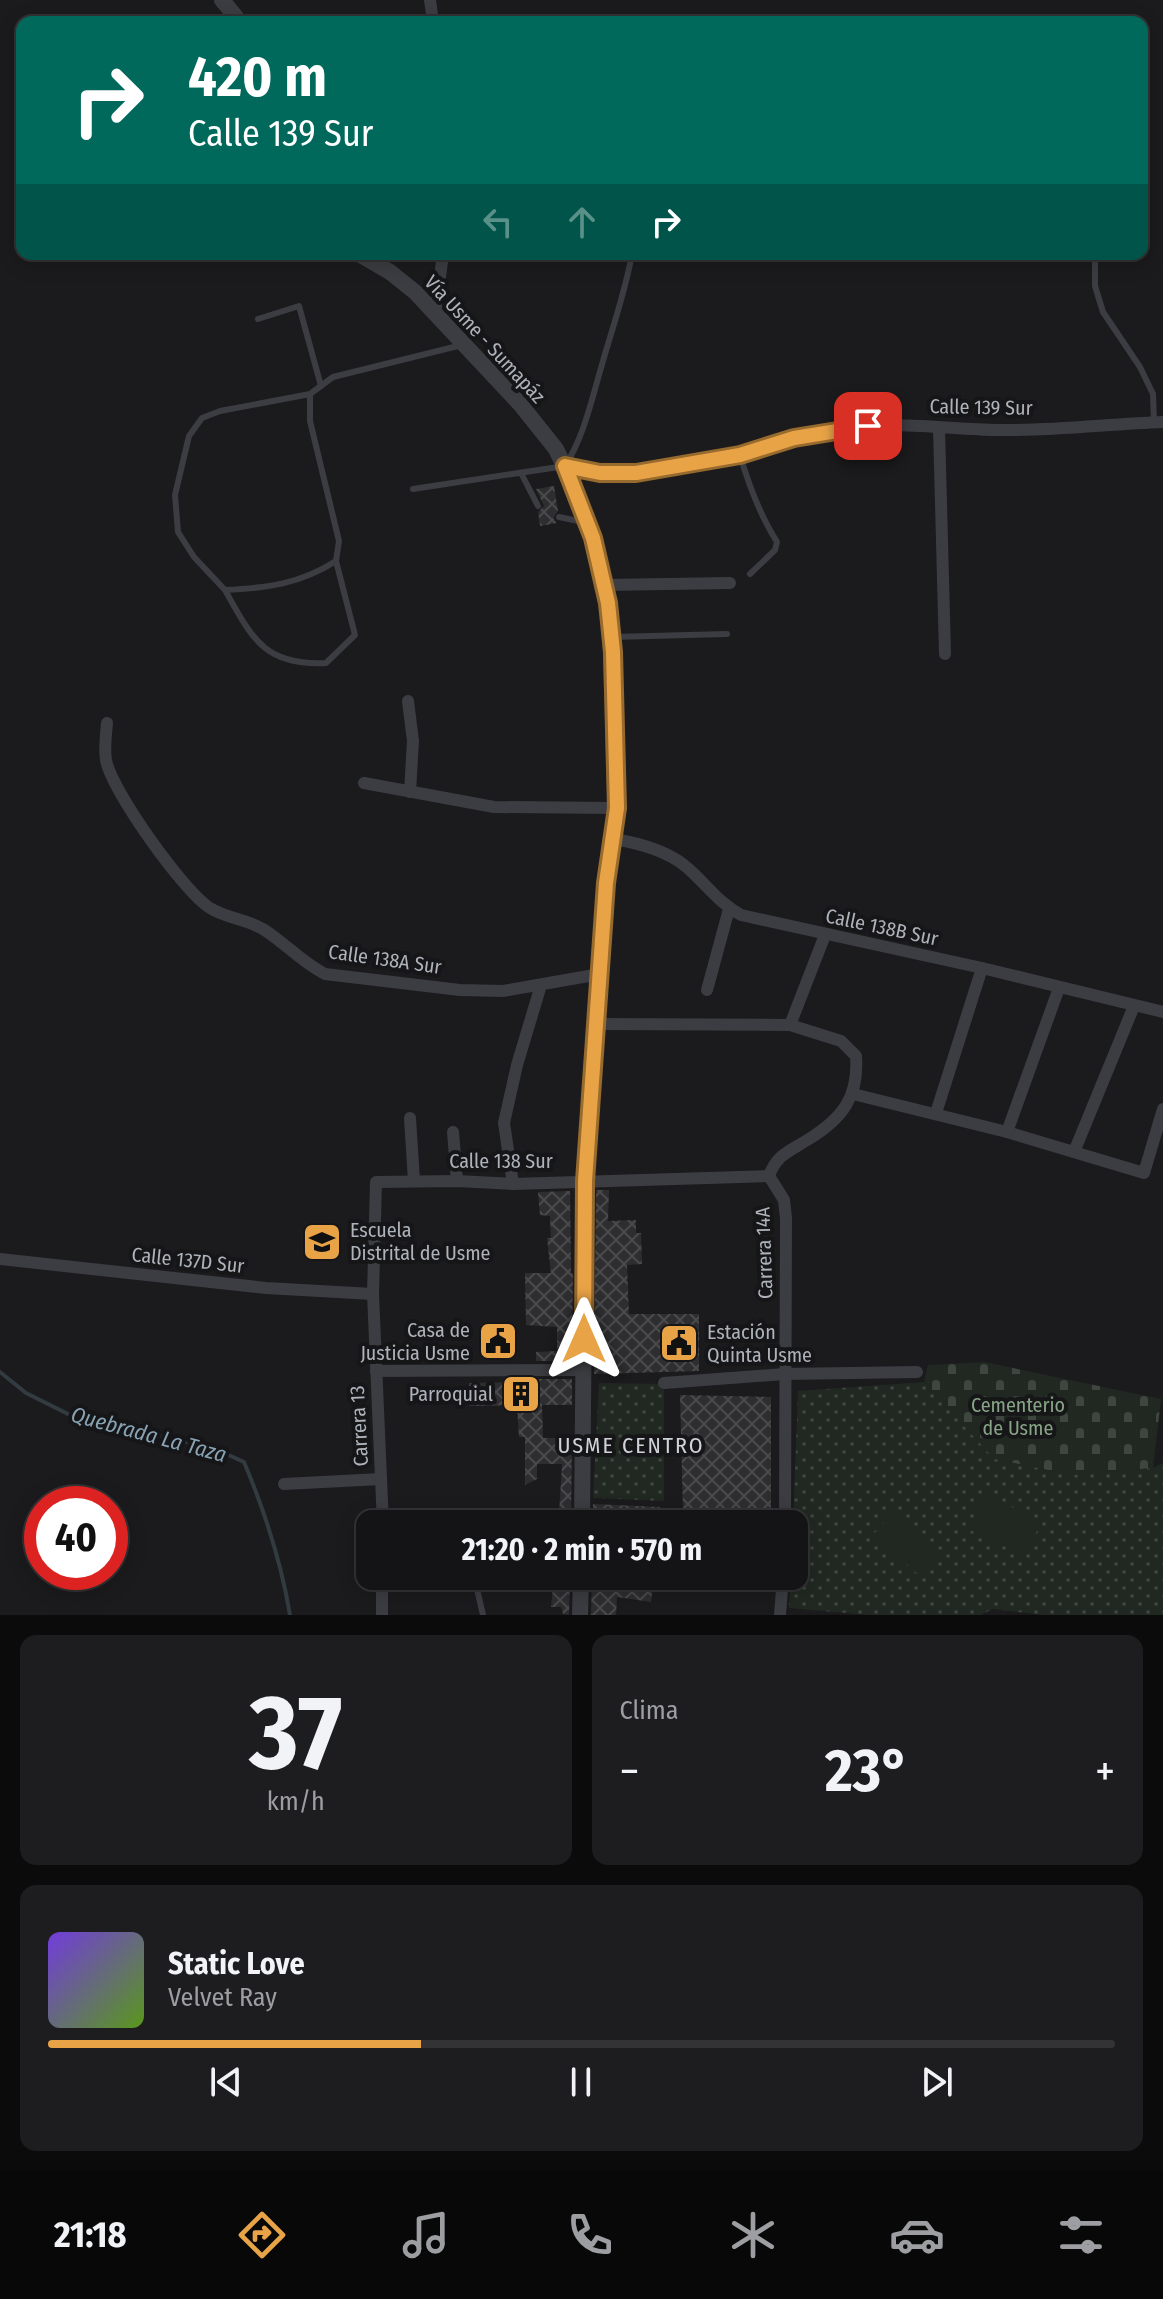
<!DOCTYPE html>
<html lang="es">
<head>
<meta charset="utf-8">
<style>
  :root { --surface:#141416; --page:#1d1d1f; --text:#f1f3f6; --muted:#9d9ea1; --line:#333335; --accent:#e9a347 }
  body { margin:0; font-family:"Fira Sans Condensed",sans-serif; background:var(--page); color:var(--text); height:100vh; display:flex; flex-direction:column; font-size:30px; white-space:nowrap }
  * { box-sizing:border-box; margin:0 }
  p { font-size:26px; color:var(--muted) }
  .icon { flex:none; width:44px; height:44px; fill:none; stroke:currentColor; stroke-width:2; stroke-linecap:round; stroke-linejoin:round }
  .map { position:relative; height:1615px; overflow:hidden }
  .side { display:flex; flex-direction:column; gap:20px; padding:20px; background:#0b0b0c; flex:1 }
  .side>* { flex:none }
  .top-card { position:absolute; left:16px; top:16px; width:1132px; height:244px; border-radius:16px; box-shadow:0 4px 20px #0003,0 0 0 2px var(--line); background:#00695c; color:#fff; overflow:hidden }
  .speed { position:absolute; left:24px; top:1486px; display:flex; gap:16px; font-size:40px; font-weight:700; text-align:center }
  .speed>* { display:grid; place-content:center; width:104px; height:104px; border-radius:50%; background:var(--surface); box-shadow:0 4px 20px #0003,0 0 0 2px var(--line); line-height:1 }
  .speed .limit { border:12px solid #d22; background:#fff; color:#111 }
  .pin { position:absolute; display:grid; place-items:center; width:68px; height:68px; color:#fff; margin:-34px; border-radius:16px; box-shadow:0 4px 12px #0006 }
  .me { position:absolute; width:88px; margin:-44px; rotate:0deg; stroke-linejoin:round; filter:drop-shadow(0 0 6px #0008) }
  .turn { display:flex; align-items:center; gap:28px; height:168px; padding:0 40px; font-size:36px }
  .turn .icon { width:104px; height:104px; stroke-width:2.5 }
  .turn b { display:block; font-size:56px; line-height:68px }
  .lanes { display:flex; align-items:center; height:76px; padding:0 40px; background:#0003; justify-content:center; gap:40px; direction:ltr }
  .lanes .off { opacity:.35 }
  .big { font-size:60px; font-weight:700; line-height:1.1 }
  .side .widget { flex:1; display:flex; flex-direction:column; justify-content:center; gap:12px; min-width:0; padding:0 28px; border-radius:16px; background:var(--page) }
  .side .dial { align-items:center; gap:0 }
  .dial b { font-size:104px; line-height:1 }
  .song { display:flex; align-items:center; gap:24px }
  .cover { width:96px; height:96px; border-radius:12px; background:linear-gradient(135deg,hsl(260 70% 55%),hsl(90 70% 35%)) }
  .played { height:8px; border-radius:4px; background:linear-gradient(90deg,var(--accent) 35%,var(--line) 35%) }
  .keys { display:flex; justify-content:space-around; direction:ltr }
  .heat { display:flex; justify-content:space-between; align-items:center; font-size:44px; direction:ltr }
  .side .tiles { flex:1; display:grid; gap:20px; grid-template-columns:1fr 1fr }
  .widget:last-child { grid-column:span 2 }
  .trip { position:absolute; left:356px; top:1510px; width:452px; height:80px; border-radius:16px; background:var(--surface); box-shadow:0 4px 20px #0003,0 0 0 2px var(--line); font-weight:700; line-height:80px; text-align:center }
  .dock { display:flex; height:128px; justify-content:space-around; align-items:center; background:#080809; color:var(--muted) }
  .dock .icon { width:56px; height:56px }
  .dock .active { color:var(--accent) }
  .dock b { font-size:36px; color:var(--text) }
  .map>svg:first-child { display:block }
  .cemetery { fill:url(#cemetery-stones) }
  .park { fill:url(#park-dots) }
  .pitch { fill:#212821 }
  .lines { fill:none; stroke-linecap:round; stroke-linejoin:round }
  .stream { stroke:#313b40; stroke-width:4 }
  .building { fill:url(#building-cross-hatch) }
  .service { stroke:#3c3d42; stroke-width:6 }
  .minor { stroke:#3c3d42; stroke-width:12 }
  .tertiary { stroke:#3c3d42; stroke-width:16 }
  .route-casing { stroke:#976a2e; stroke-width:20 }
  .route { stroke:#e9a347; stroke-width:14 }
  .labels { text-anchor:middle; stroke-width:8; stroke-linejoin:round; paint-order:stroke }
  .street-label { font-size:20px; fill:#aeb3bb; stroke:#161618 }
  .poi-label { font-size:20px; fill:#aeb3bb; stroke:#161618; text-anchor:start }
  .park-label { font-size:20px; fill:#87a586; stroke:#161618 }
  .water-label { font-size:22px; font-style:italic; fill:#88a3b4; stroke:#161618 }
  .neighbourhood-label { font-size:22px; letter-spacing:2px; fill:#cfd2d8; stroke:#161618 }
</style>
</head>
<body>
<div class="map">
<svg width="1163" height="1615" viewBox="0 0 1163 1615">
  <defs>
    <pattern id="cemetery-stones" width="16" height="16" patternUnits="userSpaceOnUse" patternTransform="scale(2)"><rect width="16" height="16" fill="#212821"/><path d="M2 7V4a2 2 0 0 1 4 0v3zM10 15v-3a2 2 0 0 1 4 0v3z" fill="#3f453f"/></pattern>
    <pattern id="park-dots" width="8" height="8" patternUnits="userSpaceOnUse" patternTransform="scale(2)"><rect width="8" height="8" fill="#212821"/><path d="M2 2h.1M6 6h.1" fill="none" stroke="#3f453f" stroke-width="1.8" stroke-linecap="round"/></pattern>
    <pattern id="building-cross-hatch" width="8" height="8" patternUnits="userSpaceOnUse" patternTransform="scale(2)"><rect width="8" height="8" fill="#2e2e31"/><path d="M0 0l8 8M0 8l8-8" fill="none" stroke="#4a4a4d"/></pattern>
  </defs>
  <rect width="100%" height="100%" fill="#1b1b1d"/>
  <path class="cemetery" d="M 984,1362 L 1161,1399 L 1153,1468 L 1072,1475 L 994,1459 L 924,1382 L 928,1365 Z"/>
  <g class="park">
    <path d="M 924,1382 L 994,1459 L 1072,1475 L 1153,1468 L 1163,1463 L 1163,1615 L 1043,1615 L 993,1609 L 980,1615 L 869,1615 L 789,1608 L 791,1576 L 794,1576 L 793,1524 L 798,1391 Z"/>
    <path d="M 599,1383 L 664,1384 L 664,1501 L 593,1498 Z"/>
  </g>
  <g class="pitch">
    <path d="M 984,1494 L 1042,1521 L 1025,1556 L 968,1529 Z"/>
    <path d="M 893,1511 L 941,1551 L 920,1576 L 873,1535 Z"/>
  </g>
  <g class="lines">
    <path class="stream" d="M 0,1372 L 26,1393 L 74,1417 L 211,1447 L 244,1462 C 265,1512 281,1561 290,1615"/>
  </g>
  <g class="building">
    <path d="M 554,486 L 558,511 L 553,518 L 557,523 L 540,526 L 538,512 L 544,506 L 536,489 Z"/>
    <path d="M 596,1190 L 609,1190 L 608,1221 L 636,1220 L 636,1233 L 641,1233 L 642,1264 L 627,1265 L 629,1314 L 699,1314 L 699,1371 L 594,1374 Z"/>
    <path d="M 570,1191 L 571,1273 L 573,1273 L 572,1361 L 536,1361 L 536,1352 L 557,1351 L 557,1327 L 526,1325 L 525,1273 L 551,1273 L 547,1238 L 551,1238 L 550,1216 L 540,1215 L 538,1192 Z"/>
    <path d="M 536,1379 L 572,1379 L 572,1405 L 542,1405 L 543,1438 L 572,1438 L 571,1524 L 563,1524 L 564,1514 L 559,1514 L 562,1464 L 537,1464 L 537,1479 L 525,1485 L 525,1437 L 519,1437 L 517,1405 L 469,1406 L 469,1383 L 536,1382 Z"/>
    <path d="M 680,1395 L 771,1397 L 771,1513 L 683,1511 Z"/>
    <path d="M 593,1504 L 660,1507 L 659,1524 L 593,1524 Z"/>
    <path d="M 554,1576 L 570,1576 L 569,1615 L 563,1614 L 561,1607 L 551,1607 Z"/>
    <path d="M 592,1576 L 654,1576 L 651,1602 L 617,1597 L 616,1615 L 591,1615 Z"/>
  </g>
  <g class="lines">
    <g class="service">
      <path d="M 1095,258 L 1095,286 L 1103,312 L 1140,367 L 1153,394 L 1154,423"/>
      <path d="M 258,319 L 299,306 L 321,386"/>
      <path d="M 310,394 L 310,421 L 339,541 L 336,561 C 300,584 267,588 225,590 L 194,557 L 178,532 L 175,495 L 189,436 L 202,418 L 220,411 L 310,394 L 333,377 L 462,345"/>
      <path d="M 740,455 C 749,486 760,515 777,542 L 775,550 L 750,574"/>
      <path d="M 521,473 L 538,506"/>
      <path d="M 413,489 L 565,466 C 584,436 591,402 601,368 C 612,329 625,293 632,254"/>
      <path d="M 559,517 L 583,522"/>
      <path d="M 225,590 C 252,638 264,666 326,663 L 355,635 L 336,561"/>
      <path d="M 612,637 L 727,634"/>
      <path d="M 474,1576 L 483,1615"/>
    </g>
    <g class="minor">
      <path d="M 430,0 L 433,22"/>
      <path d="M 435,315 L 443,254"/>
      <path d="M 939,428 L 945,654"/>
      <path d="M 565,466 C 623,477 683,470 740,455 C 776,446 809,432 846,428 C 897,421 948,429 998,430 C 1053,431 1108,424 1163,422"/>
      <path d="M 604,585 L 730,583"/>
      <path d="M 408,701 L 413,741 L 410,792"/>
      <path d="M 107,723 C 106,735 104,749 106,760 C 111,790 184,892 210,908 C 227,919 249,919 266,931 C 287,945 303,963 325,974 L 460,990 L 503,991 L 600,974"/>
      <path d="M 364,783 L 494,807 L 617,808"/>
      <path d="M 614,839 C 638,843 665,850 684,865 C 704,881 718,903 741,915 L 982,968 L 1163,1012"/>
      <path d="M 707,990 L 729,909"/>
      <path d="M 596,1024 L 790,1025 L 841,1041 L 856,1056 C 859,1096 843,1118 809,1139 C 790,1151 777,1154 769,1176"/>
      <path d="M 790,1025 L 825,935"/>
      <path d="M 853,1094 L 1007,1132 L 1144,1173 L 1163,1109"/>
      <path d="M 936,1113 L 982,968"/>
      <path d="M 410,1118 L 414,1181"/>
      <path d="M 453,1132 L 457,1181"/>
      <path d="M 1007,1132 L 1059,988"/>
      <path d="M 1074,1152 L 1134,1006"/>
      <path d="M 769,1176 L 784,1200 L 786,1218 L 785,1524"/>
      <path d="M 513,1184 L 504,1123 L 517,1065 L 541,985"/>
      <path d="M 0,1259 L 266,1288 L 373,1294"/>
      <path d="M 376,1371 L 584,1370"/>
      <path d="M 664,1383 L 785,1374 L 917,1372"/>
      <path d="M 284,1484 L 381,1479"/>
      <path d="M 383,1519 L 468,1524"/>
      <path d="M 383,1524 L 373,1294 L 376,1182 L 457,1181 L 513,1184 L 769,1176"/>
      <path d="M 670,1524 L 674,1524"/>
      <path d="M 382,1615 L 382,1576"/>
      <path d="M 780,1615 L 783,1576"/>
    </g>
    <g class="tertiary">
      <path d="M 222,0 L 240,22"/>
      <path d="M 359,254 L 390,272 L 415,292 L 520,404 L 556,449 L 575,489 L 593,538 L 610,623 L 616,823 L 606,883 L 585,1181 L 582,1524"/>
      <path d="M 580,1615 L 581,1576"/>
    </g>
  </g>
  <g class="lines">
    <g class="route-casing">
      <path id="route" d="M 584,1339 L 585,1181 L 606,883 L 617,808 L 613,652 L 608,603 L 593,538 L 565,466 L 600,473 L 636,473 L 740,455 L 794,438 L 868,426"/>
    </g>
    <use href="#route" class="route"/>
  </g>
  <defs>
    <g id="school-square" transform="scale(2)"><rect x="-9" y="-9" width="18" height="18" rx="4" fill="#e9a347" stroke="#161618"/><path d="M0-5L7-2L0 1L-7-2ZM-4 1L0 2.5L4 1V4Q0 6-4 4Z" fill="#111"/></g>
    <g id="civic-square" transform="scale(2)"><rect x="-9" y="-9" width="18" height="18" rx="4" fill="#e9a347" stroke="#161618"/><path d="M-.6-6.5H3V-4.5H.6V-3L4-1V1h2V6H-6V1h2V-1L-.6-3ZM-1.2 2.5V6h2.4V2.5Z" fill="#111"/></g>
    <g id="building-square" transform="scale(2)"><rect x="-9" y="-9" width="18" height="18" rx="4" fill="#e9a347" stroke="#161618"/><path d="M-4-6H4V6H1V3H-1V6H-4ZM-2.5-4.3h1.7v1.8h-1.7ZM.8-4.3h1.7v1.8H.8ZM-2.5-1h1.7V.8h-1.7ZM.8-1h1.7V.8H.8Z" fill="#111"/></g>
  </defs>
  <g fill-rule="evenodd">
    <use href="#school-square" x="322" y="1242"/>
    <use href="#civic-square" x="498" y="1341"/>
    <use href="#civic-square" x="679" y="1343"/>
    <use href="#building-square" x="521" y="1394"/>
  </g>
  <g class="labels">
    <g class="street-label">
      <text transform="translate(485 339) rotate(47)" y="7">Vía Usme - Sumapáz</text>
      <text transform="translate(981 407) rotate(1)" y="7">Calle 139 Sur</text>
      <text transform="translate(882 927) rotate(12)" y="7">Calle 138B Sur</text>
      <text transform="translate(385 959) rotate(8)" y="7">Calle 138A Sur</text>
      <text x="501" y="1168">Calle 138 Sur</text>
      <text transform="translate(764 1253) rotate(-92)" y="7">Carrera 14A</text>
      <text transform="translate(188 1260) rotate(6)" y="7">Calle 137D Sur</text>
      <text transform="translate(359 1426) rotate(-93)" y="7">Carrera 13</text>
    </g>
    <g class="poi-label">
      <text x="350" y="1237">Escuela<tspan x="350" dy="23">Distrital de Usme</tspan></text>
      <text x="470" y="1337" text-anchor="end">Casa de<tspan x="470" dy="23">Justicia Usme</tspan></text>
      <text x="707" y="1339">Estación<tspan x="707" dy="23">Quinta Usme</tspan></text>
      <text x="493" y="1401" text-anchor="end">Parroquial</text>
    </g>
    <g class="park-label">
      <text x="1018" y="1412">Cementerio<tspan x="1018" dy="23">de Usme</tspan></text>
    </g>
    <g class="water-label">
      <text transform="translate(149 1434) rotate(15)" y="8">Quebrada La Taza</text>
    </g>
    <g class="neighbourhood-label">
      <text x="631" y="1453">USME CENTRO</text>
    </g>
  </g>
</svg>
<div class="speed"><div class="limit">40</div></div>
<div class="pin" style="left:868px;top:426px;background:#d93025"><svg class="icon" aria-label="arrive" viewBox="0 0 24 24"><path d="M6 21V4h12l-3 4 3 4H6"/></svg></div>
<svg class="me" style="left:584px;top:1339px" viewBox="-20 -20 40 40"><path d="M0-17L14 15 0 8-14 15z" fill="#e9a347" stroke="#fff" stroke-width="4"/></svg>
<div class="trip">21:20 · 2 min · 570 m</div>
<div class="top-card">
<div class="turn"><svg class="icon" aria-label="right" viewBox="0 0 24 24"><path d="M7 20v-9h11M14 6l5 5-5 5"/></svg><div><b>420 m</b>Calle 139 Sur</div></div>
<div class="lanes"><svg class="icon off" aria-label="left" viewBox="0 0 24 24"><path d="M17 20v-9H6M10 6l-5 5 5 5"/></svg><svg class="icon off" aria-label="ahead" viewBox="0 0 24 24"><path d="M12 20V5M6 11l6-6 6 6"/></svg><svg class="icon" aria-label="right" viewBox="0 0 24 24"><path d="M7 20v-9h11M14 6l5 5-5 5"/></svg></div>
</div>
</div>
<section class="side">
<div class="tiles">
<div class="widget dial"><b>37</b><p>km/h</p></div>
<div class="widget"><p>Clima</p>
<div class="heat"><a>−</a><b class="big">23°</b><a>+</a></div>
</div>
<div class="widget">
<div class="song"><i class="cover"></i><div><b>Static Love</b><p>Velvet Ray</p></div></div>
<div class="played"></div>
<div class="keys"><svg class="icon" aria-label="previous" viewBox="0 0 24 24"><path d="M18 5L8 12l10 7zM5 5v14"/></svg><svg class="icon" aria-label="pause" viewBox="0 0 24 24"><path d="M8 5v14M16 5v14"/></svg><svg class="icon" aria-label="next" viewBox="0 0 24 24"><path d="M6 5l10 7-10 7zM19 5v14"/></svg></div>
</div>
</div>
</section>
<nav class="dock">
<b>21:18</b>
<svg class="icon active" aria-label="directions" viewBox="0 0 24 24"><path d="M12 3l9 9-9 9-9-9zM9 14v-3h6M13 9l2 2-2 2"/></svg>
<svg class="icon" aria-label="music" viewBox="0 0 24 24"><path d="M9 18V5l10-2v13"/><circle cx="6" cy="18" r="3"/><circle cx="16" cy="16" r="3"/></svg>
<svg class="icon" aria-label="phone" viewBox="0 0 24 24"><path d="M5 4h4l2 5-3 2q2 4 5 5l2-3 5 2v4C11 20 4 13 5 4z"/></svg>
<svg class="icon" aria-label="climate" viewBox="0 0 24 24"><path d="M12 3v18M4 7l16 10M4 17L20 7"/></svg>
<svg class="icon" aria-label="car" viewBox="0 0 24 24"><path d="M5 17H2v-5l4-1 3-4h7l3 4 3 1v5h-3M9 17h6M6 11h13"/><circle cx="7" cy="17" r="2"/><circle cx="17" cy="17" r="2"/></svg>
<svg class="icon" aria-label="filters" viewBox="0 0 24 24"><path d="M4 7h16M4 17h16"/><circle cx="9" cy="7" r="2"/><circle cx="15" cy="17" r="2"/></svg>
</nav>
</body>
</html>
